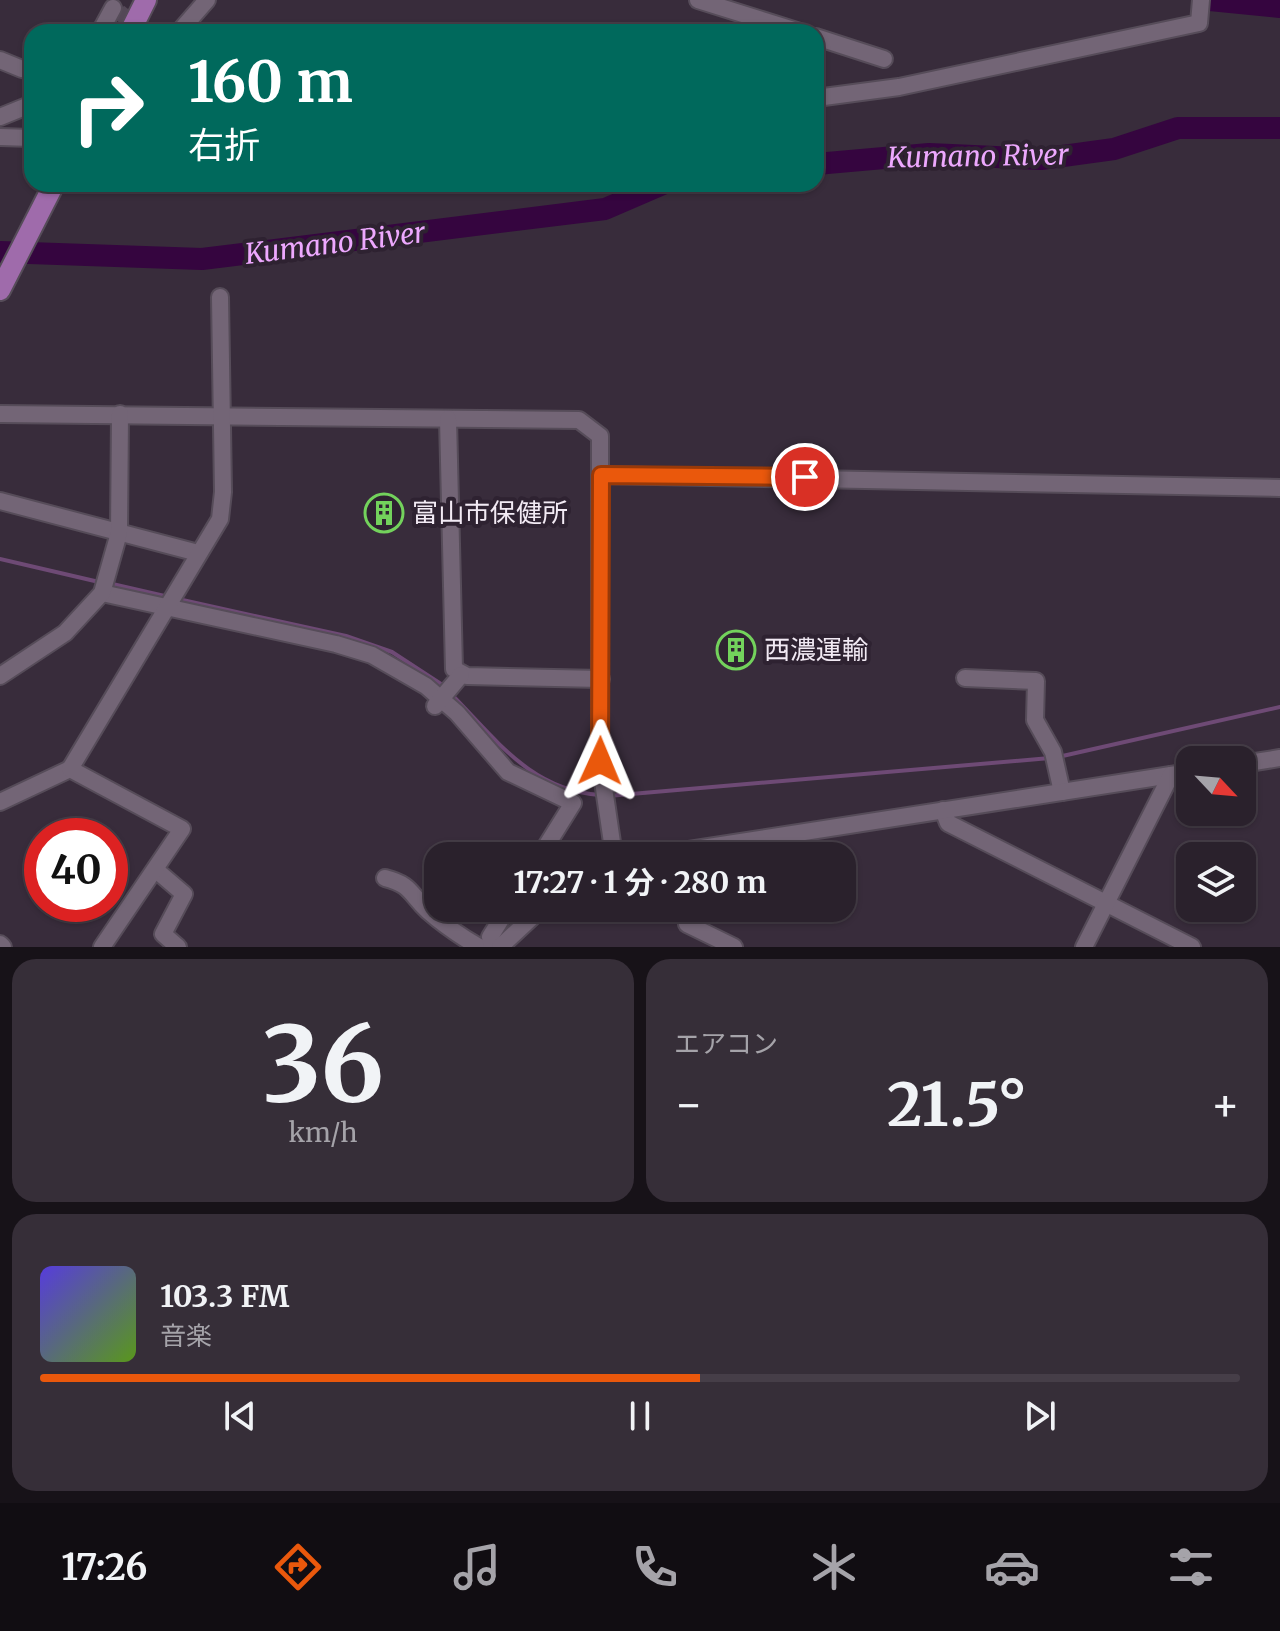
<!DOCTYPE html>
<html lang="ja">
<head>
<meta charset="utf-8">
<style>
  :root { --surface:#2a212c; --page:#362e38; --text:#f1f3f6; --muted:#a5a3a9; --line:#463e48; --accent:#ea580c }
  body { margin:0; font-family:Merriweather,"Noto Sans JP",serif; background:var(--page); color:var(--text); height:100vh; display:flex; flex-direction:column; font-size:30px; white-space:nowrap }
  * { box-sizing:border-box; margin:0 }
  p { font-size:26px; color:var(--muted) }
  .icon { flex:none; width:44px; height:44px; fill:none; stroke:currentColor; stroke-width:2; stroke-linecap:round; stroke-linejoin:round }
  .map { position:relative; height:947px; overflow:hidden }
  .details { display:flex; flex-direction:column; gap:12px; padding:12px; background:#171218; flex:1 }
  .details>* { flex:none }
  .hud { position:absolute; left:24px; top:24px; width:800px; height:168px; border-radius:24px; box-shadow:0 2px 6px #0004,0 0 0 2px var(--line); background:#00695c; color:#fff; overflow:hidden }
  .needle { width:52px; rotate:116deg }
  .buttons { position:absolute; left:1176px; top:746px; display:grid; gap:16px }
  .buttons a { display:grid; place-items:center; width:80px; height:80px; border-radius:16px; background:var(--surface); box-shadow:0 2px 6px #0004,0 0 0 2px var(--line); font-size:40px }
  .speed { position:absolute; left:24px; top:818px; display:flex; gap:16px; font-size:40px; font-weight:700; text-align:center }
  .speed>* { display:grid; place-content:center; width:104px; height:104px; border-radius:50%; background:var(--surface); box-shadow:0 2px 6px #0004,0 0 0 2px var(--line); line-height:1 }
  .speed .limit { border:12px solid #d22; background:#fff; color:#111 }
  .pin { position:absolute; display:grid; place-items:center; width:68px; height:68px; color:#fff; margin:-34px; border:4px solid #fff; border-radius:50%; box-shadow:0 2px 8px #0007 }
  .me { position:absolute; width:88px; margin:-44px; rotate:1deg; stroke-linejoin:round; filter:drop-shadow(0 0 6px #0008) }
  .turn { display:flex; align-items:center; gap:28px; height:168px; padding:0 32px; font-size:36px }
  .turn .icon { width:104px; height:104px; stroke-width:2.5 }
  .turn b { display:block; font-size:56px; line-height:68px }
  .big { font-size:60px; font-weight:700; line-height:1.1 }
  .details .tile { flex:1; display:flex; flex-direction:column; justify-content:center; gap:12px; min-width:0; padding:0 28px; border-radius:24px; background:var(--page) }
  .details .dial { align-items:center; gap:0 }
  .dial b { font-size:104px; line-height:1 }
  .song { display:flex; align-items:center; gap:24px }
  .cover { width:96px; height:96px; border-radius:12px; background:linear-gradient(135deg,hsl(250 70% 55%),hsl(90 70% 35%)) }
  .played { height:8px; border-radius:4px; background:linear-gradient(90deg,var(--accent) 55%,var(--line) 55%) }
  .keys { display:flex; justify-content:space-around; direction:ltr }
  .heat { display:flex; justify-content:space-between; align-items:center; font-size:44px; direction:ltr }
  .details .tiles { flex:1; display:grid; gap:12px; grid-template-columns:1fr 1fr }
  .tile:last-child { grid-column:span 2 }
  .trip { position:absolute; left:424px; top:842px; width:432px; height:80px; border-radius:24px; background:var(--surface); box-shadow:0 2px 6px #0004,0 0 0 2px var(--line); font-weight:700; line-height:80px; text-align:center }
  .dock { display:flex; height:128px; justify-content:space-around; align-items:center; background:#110d12; color:var(--muted) }
  .dock .icon { width:56px; height:56px }
  .dock .current { color:var(--accent) }
  .dock b { font-size:36px; color:var(--text) }
  .map>svg:first-child { display:block }
  .lines { fill:none; stroke-linecap:round; stroke-linejoin:round }
  .stream { stroke:#6e4a75; stroke-width:4 }
  .river { stroke:#35053f; stroke-width:22 }
  .minor-tunnel { stroke:#544857; stroke-width:16; stroke-dasharray:16 8; stroke-linecap:butt }
  .minor-casing { stroke:#564c59; stroke-width:20 }
  .major-casing { stroke:#564c59; stroke-width:24 }
  .minor { stroke:#736576; stroke-width:16 }
  .major { stroke:#9f6bab; stroke-width:20 }
  .route-casing { stroke:#983908; stroke-width:20 }
  .route { stroke:#ea580c; stroke-width:14 }
  .labels { text-anchor:middle; stroke-width:8; stroke-linejoin:round; paint-order:stroke }
  .poi-label { font-size:26px; fill:#f2eaf4; stroke:#2e2231; text-anchor:start }
  .water-label { font-size:28px; font-style:italic; fill:#eda8fe; stroke:#2e2231 }
</style>
</head>
<body>
<div class="map">
<svg width="1280" height="947" viewBox="0 0 1280 947">
  <rect width="100%" height="100%" fill="#382c3b"/>
  <g class="lines">
    <g class="stream">
      <path d="M 0,559 L 99,582"/>
      <path d="M 108,583 L 169,597"/>
      <path d="M 178,599 L 346,636 L 392,652 L 444,686"/>
      <path d="M 450,693 C 495,738 530,790 600,795"/>
      <path d="M 1058,757 L 1280,707"/>
      <path d="M 608,796 L 1050,758"/>
    </g>
    <g class="river">
      <path d="M 1210,0 L 1280,7"/>
      <path d="M 816,164 L 929,154 L 1041,159 L 1114,149 L 1178,128 L 1280,128"/>
      <path d="M 0,252 L 202,259 L 605,209 L 663,184"/>
    </g>
    <path class="minor-tunnel" d="M 119,12 L 144,32"/>
    <g class="minor-casing">
      <g id="minor">
        <path d="M 698,0 L 800,32"/>
        <path d="M 100,32 L 113,8"/>
        <path d="M 179,32 L 207,0"/>
        <path d="M 816,37 L 884,59"/>
        <path d="M 0,60 L 22,69"/>
        <path d="M 816,98 L 899,87 L 1199,23 L 1201,0"/>
        <path d="M 0,117 L 32,104"/>
        <path d="M 0,137 L 32,138"/>
        <path d="M 0,414 L 579,420 L 600,436 L 600,761 L 614,856"/>
        <path d="M 448,419 L 454,669 L 467,676 L 601,679"/>
        <path d="M 601,475 L 1280,488"/>
        <path d="M 0,501 L 198,553"/>
        <path d="M 102,593 L 336,644 L 372,655 L 426,686 L 457,713 L 508,772 L 573,803 L 540,856"/>
        <path d="M 0,676 L 65,633 L 102,593 L 119,533 L 120,414"/>
        <path d="M 965,678 L 1036,681 L 1035,720 L 1053,752 L 1062,792"/>
        <path d="M 435,706 L 461,675"/>
        <path d="M 1242,764 L 1280,758"/>
        <path d="M 0,802 L 70,769"/>
        <path d="M 943,810 L 948,823 L 1192,947"/>
        <path d="M 650,856 L 1190,772"/>
        <path d="M 156,870 L 184,894 L 163,934 L 178,947"/>
        <path d="M 385,878 C 412,885 409,893 428,911 C 444,925 460,936 479,947"/>
        <path d="M 687,924 L 734,947"/>
        <path d="M 0,944 L 3,947"/>
        <path d="M 102,947 L 182,829 L 70,769 L 220,519 L 223,492 L 220,297"/>
        <path d="M 492,947 L 490,937 L 508,908"/>
        <path d="M 500,947 L 542,908"/>
        <path d="M 1084,947 L 1171,775"/>
      </g>
    </g>
    <g class="major-casing">
      <g id="major">
        <path d="M 130,32 L 146,0"/>
        <path d="M 0,290 L 54,184"/>
      </g>
    </g>
    <use href="#minor" class="minor"/>
    <use href="#major" class="major"/>
  </g>
  <g class="lines">
    <g class="route-casing">
      <path id="route" d="M 600,761 L 601,475 L 805,477"/>
    </g>
    <use href="#route" class="route"/>
  </g>
  <defs>
    <g id="building-ring" transform="scale(2)"><circle r="9.5" fill="#2e2231" stroke="#73d25c" stroke-width="1.5"/><path d="M-4-6H4V6H1V3H-1V6H-4ZM-2.5-4.3h1.7v1.8h-1.7ZM.8-4.3h1.7v1.8H.8ZM-2.5-1h1.7V.8h-1.7ZM.8-1h1.7V.8H.8Z" fill="#73d25c"/></g>
  </defs>
  <g fill-rule="evenodd">
    <use href="#building-ring" x="384" y="513"/>
    <use href="#building-ring" x="736" y="650"/>
  </g>
  <g class="labels">
    <g class="poi-label">
      <text x="412" y="522">富山市保健所</text>
      <text x="764" y="659">西濃運輸</text>
    </g>
    <g class="water-label">
      <text transform="translate(978 156) rotate(-1)" y="10">Kumano River</text>
      <text transform="translate(335 243) rotate(-7)" y="10">Kumano River</text>
    </g>
  </g>
</svg>
<div class="buttons">
<a><svg class="needle" viewBox="-14 -14 28 28"><path d="M0-13l5 13h-10z" fill="#e53935"/><path d="M0 13l5-13h-10z" fill="#a5a3a9"/></svg></a>
<a><svg class="icon" aria-label="layers" viewBox="0 0 24 24"><path d="M12 4l9 5-9 5-9-5zM3 14l9 5 9-5"/></svg></a>
</div>
<div class="speed"><div class="limit">40</div></div>
<div class="pin" style="left:805px;top:477px;background:#d93025"><svg class="icon" aria-label="arrive" viewBox="0 0 24 24"><path d="M6 21V4h12l-3 4 3 4H6"/></svg></div>
<svg class="me" style="left:600px;top:761px" viewBox="-20 -20 40 40"><path d="M0-17L14 15 0 8-14 15z" fill="#ea580c" stroke="#fff" stroke-width="4"/></svg>
<div class="trip">17:27 · 1 分 · 280 m</div>
<div class="hud">
<div class="turn"><svg class="icon" aria-label="right" viewBox="0 0 24 24"><path d="M7 20v-9h11M14 6l5 5-5 5"/></svg><div><b>160 m</b>右折</div></div>
</div>
</div>
<section class="details">
<div class="tiles">
<div class="tile dial"><b>36</b><p>km/h</p></div>
<div class="tile"><p>エアコン</p>
<div class="heat"><a>−</a><b class="big">21.5°</b><a>+</a></div>
</div>
<div class="tile">
<div class="song"><i class="cover"></i><div><b>103.3 FM</b><p>音楽</p></div></div>
<div class="played"></div>
<div class="keys"><svg class="icon" aria-label="previous" viewBox="0 0 24 24"><path d="M18 5L8 12l10 7zM5 5v14"/></svg><svg class="icon" aria-label="pause" viewBox="0 0 24 24"><path d="M8 5v14M16 5v14"/></svg><svg class="icon" aria-label="next" viewBox="0 0 24 24"><path d="M6 5l10 7-10 7zM19 5v14"/></svg></div>
</div>
</div>
</section>
<nav class="dock">
<b>17:26</b>
<svg class="icon current" aria-label="directions" viewBox="0 0 24 24"><path d="M12 3l9 9-9 9-9-9zM9 14v-3h6M13 9l2 2-2 2"/></svg>
<svg class="icon" aria-label="music" viewBox="0 0 24 24"><path d="M9 18V5l10-2v13"/><circle cx="6" cy="18" r="3"/><circle cx="16" cy="16" r="3"/></svg>
<svg class="icon" aria-label="phone" viewBox="0 0 24 24"><path d="M5 4h4l2 5-3 2q2 4 5 5l2-3 5 2v4C11 20 4 13 5 4z"/></svg>
<svg class="icon" aria-label="climate" viewBox="0 0 24 24"><path d="M12 3v18M4 7l16 10M4 17L20 7"/></svg>
<svg class="icon" aria-label="car" viewBox="0 0 24 24"><path d="M5 17H2v-5l4-1 3-4h7l3 4 3 1v5h-3M9 17h6M6 11h13"/><circle cx="7" cy="17" r="2"/><circle cx="17" cy="17" r="2"/></svg>
<svg class="icon" aria-label="filters" viewBox="0 0 24 24"><path d="M4 7h16M4 17h16"/><circle cx="9" cy="7" r="2"/><circle cx="15" cy="17" r="2"/></svg>
</nav>
</body>
</html>
